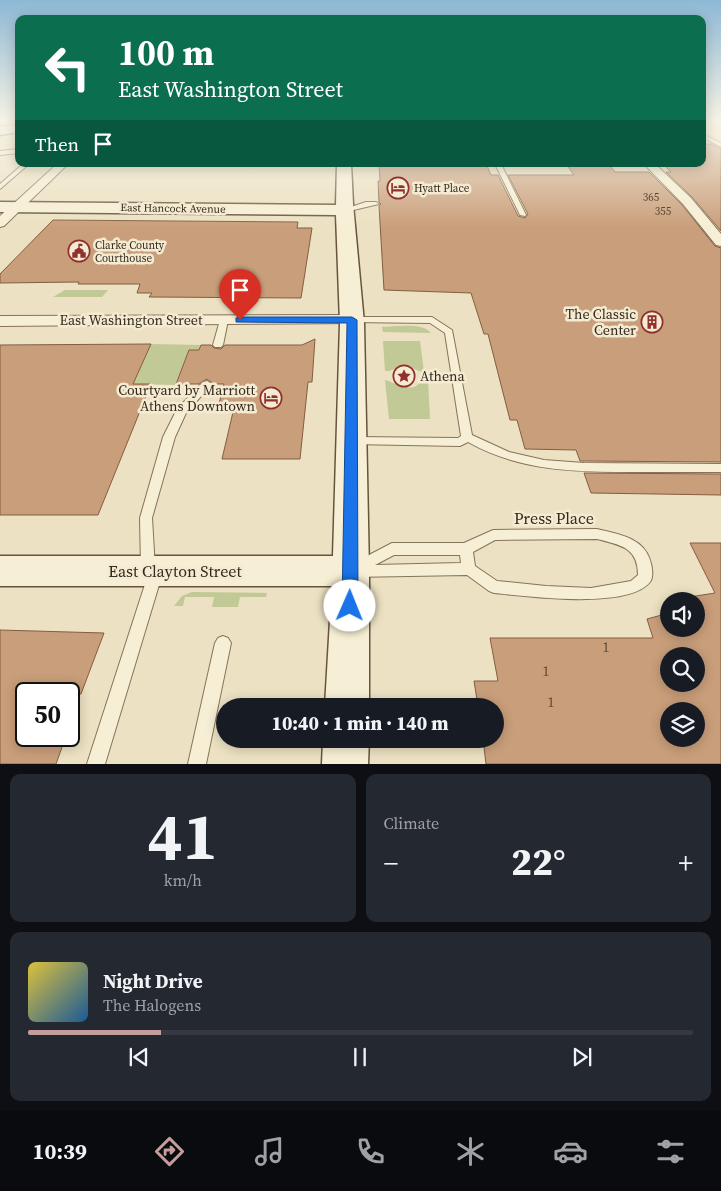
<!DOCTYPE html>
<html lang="en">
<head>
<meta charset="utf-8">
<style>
  :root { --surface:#171b24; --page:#242831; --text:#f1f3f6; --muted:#9ea1a6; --line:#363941; --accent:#c69c9c }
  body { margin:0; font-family:"Source Serif 4",serif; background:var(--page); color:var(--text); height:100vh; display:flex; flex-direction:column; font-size:19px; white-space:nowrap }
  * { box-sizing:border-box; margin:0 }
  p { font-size:16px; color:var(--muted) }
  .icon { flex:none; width:28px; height:28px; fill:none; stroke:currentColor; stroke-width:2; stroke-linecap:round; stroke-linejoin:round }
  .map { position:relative; height:764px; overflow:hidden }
  .drawer { display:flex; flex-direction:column; gap:10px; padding:10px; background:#0d0f14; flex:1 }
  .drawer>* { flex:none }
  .banner { position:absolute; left:15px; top:15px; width:691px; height:152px; border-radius:10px; box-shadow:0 2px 12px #0003; background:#0b6e4f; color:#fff; overflow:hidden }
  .fabs { position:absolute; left:660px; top:592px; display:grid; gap:10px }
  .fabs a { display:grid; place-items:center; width:45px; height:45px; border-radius:50%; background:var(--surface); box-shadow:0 2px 12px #0003; font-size:25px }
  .speed { position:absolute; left:15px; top:682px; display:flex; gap:10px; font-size:25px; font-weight:700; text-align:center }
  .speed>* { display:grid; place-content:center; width:65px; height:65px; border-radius:50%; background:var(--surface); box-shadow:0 2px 12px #0003; line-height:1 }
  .speed .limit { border:2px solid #111; border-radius:8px; background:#fff; color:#111 }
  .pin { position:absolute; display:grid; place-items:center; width:42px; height:42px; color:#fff; margin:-51px -21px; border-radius:50% 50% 50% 0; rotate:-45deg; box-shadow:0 0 5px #0007 }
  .pin .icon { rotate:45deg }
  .me { position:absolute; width:55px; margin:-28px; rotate:1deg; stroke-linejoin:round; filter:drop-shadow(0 0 4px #0008) }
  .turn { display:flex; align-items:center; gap:18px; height:105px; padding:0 20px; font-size:22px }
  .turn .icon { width:65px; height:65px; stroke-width:2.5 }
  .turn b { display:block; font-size:35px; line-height:42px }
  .then { display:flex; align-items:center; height:48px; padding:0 20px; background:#0003; gap:10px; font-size:19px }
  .big { font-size:38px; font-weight:800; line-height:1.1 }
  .drawer .card { flex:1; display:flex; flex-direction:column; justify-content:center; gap:8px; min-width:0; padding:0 18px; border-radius:10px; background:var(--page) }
  .drawer .dial { align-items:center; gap:0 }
  .dial b { font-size:65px; line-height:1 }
  .song { display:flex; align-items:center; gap:15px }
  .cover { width:60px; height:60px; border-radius:8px; background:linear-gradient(135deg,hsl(50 70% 55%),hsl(210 70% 35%)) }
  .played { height:5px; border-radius:2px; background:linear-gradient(90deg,var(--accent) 20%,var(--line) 20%) }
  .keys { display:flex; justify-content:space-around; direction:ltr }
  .heat { display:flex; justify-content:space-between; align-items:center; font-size:28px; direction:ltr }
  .drawer .tiles { flex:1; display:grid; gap:10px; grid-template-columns:1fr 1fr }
  .card:last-child { grid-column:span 2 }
  .trip { position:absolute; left:216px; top:698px; width:288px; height:50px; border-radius:25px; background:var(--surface); box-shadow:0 2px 12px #0003; font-weight:800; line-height:50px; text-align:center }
  .tabs { display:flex; height:80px; justify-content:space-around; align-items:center; background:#090b0e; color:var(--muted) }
  .tabs .icon { width:35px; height:35px }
  .tabs .selected { color:var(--accent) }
  .tabs b { font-size:22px; color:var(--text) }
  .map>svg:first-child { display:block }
  .green { fill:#c1c997 }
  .building { fill:#c99e7a; stroke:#835e41; fill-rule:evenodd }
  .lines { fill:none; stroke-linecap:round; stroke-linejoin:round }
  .lane-casing { stroke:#85735a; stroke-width:2 }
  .street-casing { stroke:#85735a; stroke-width:2 }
  .secondary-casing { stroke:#67543d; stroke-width:3 }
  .lane { fill:#f7efd5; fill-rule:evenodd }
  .street { fill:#f7efd5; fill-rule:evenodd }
  .secondary { fill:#f7efd5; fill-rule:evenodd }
  .route { fill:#1a73e8; stroke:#114b97 }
  .labels { text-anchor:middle; stroke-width:5; stroke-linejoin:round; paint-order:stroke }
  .far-poi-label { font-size:11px; fill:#352a1e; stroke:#f4ebd2; text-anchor:start }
  .number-label { font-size:11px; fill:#5a4735 }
  .far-street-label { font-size:11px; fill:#352a1e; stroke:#f4ebd2 }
  .poi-label { font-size:14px; fill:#352a1e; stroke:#f4ebd2; text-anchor:end }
  .street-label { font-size:14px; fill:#352a1e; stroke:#f4ebd2 }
  .near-number-label { font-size:14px; fill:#5a4735 }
  .near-street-label { font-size:16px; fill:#352a1e; stroke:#f4ebd2 }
</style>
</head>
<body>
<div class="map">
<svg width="721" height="764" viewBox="0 0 721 764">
  <rect width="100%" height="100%" fill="#ece1c2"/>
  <g class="green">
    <path d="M 65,290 L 108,290 L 102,297 L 53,297 Z"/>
    <path d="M 382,327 C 396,327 422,322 431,333 L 383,332 Z"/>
    <path d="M 383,341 L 420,341 L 424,372 C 417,372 412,366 405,366 C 397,366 392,372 385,371 Z"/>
    <path d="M 151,344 L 201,345 L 199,350 L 189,350 L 175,385 L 133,384 Z"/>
    <path d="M 422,378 L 428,379 L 430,419 L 389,419 L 385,380 C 395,382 415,397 422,378 Z"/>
    <path d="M 192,592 L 267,593 L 266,597 L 240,597 L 238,607 L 212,607 L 214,597 L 185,597 L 183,606 L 174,606 L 182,596 Z"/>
  </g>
  <g class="building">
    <path d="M 702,144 L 711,144 L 721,149 L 721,231 L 692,197 L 666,172 L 671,172 L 663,164 L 702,164 Z"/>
    <path d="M 379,164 L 486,164 L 491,175 L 498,175 L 518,216 L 525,218 L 528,214 L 508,175 L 574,175 L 566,164 L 609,164 L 615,172 L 649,172 L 682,205 L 715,246 L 721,248 L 721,462 L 584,461 L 580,461 L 576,450 L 525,449 L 517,420 L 510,420 L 488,334 L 484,334 L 471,293 L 384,290 L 379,206 L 381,204 L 379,202 L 378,181 L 380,181 Z"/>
    <path d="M 53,220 L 298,222 L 297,228 L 312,228 L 301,298 L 149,297 L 152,293 L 137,293 L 140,284 L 78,284 L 79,282 L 0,283 L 0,274 Z"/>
    <path d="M 315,339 L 312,382 L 308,382 L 300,459 L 222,459 L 233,412 L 217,412 L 224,384 L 214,384 L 207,379 L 199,384 L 176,384 L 189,350 L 199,350 L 201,345 L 211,345 L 214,348 L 221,349 L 225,345 L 302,345 Z"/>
    <path d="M 151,344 L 133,384 L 151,384 L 98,515 L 0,515 L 0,345 Z"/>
    <path d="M 584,473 L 721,474 L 721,495 L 591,493 Z"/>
    <path d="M 690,543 L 721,543 L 721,764 L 486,764 L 483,739 L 495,739 L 495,706 L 478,706 L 474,681 L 498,681 L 490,638 L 653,638 L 647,619 L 669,613 L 669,629 L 696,629 L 696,601 L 684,601 L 683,598 L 715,593 ZM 669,656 L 696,656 L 696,684 L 669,684 ZM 669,711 L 696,711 L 696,739 L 669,739 Z"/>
    <path d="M 0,630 L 104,633 L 81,694 L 26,694 L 26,736 L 66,736 L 56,764 L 0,764 Z"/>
  </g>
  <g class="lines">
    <g class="lane-casing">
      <g id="lane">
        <path d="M 702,134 L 721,143 L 721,147 L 702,137 Z"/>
        <path d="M 19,149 L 19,153 L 0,155 L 0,151 Z"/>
        <path d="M 23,164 L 29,164 L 0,189 L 0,184 Z"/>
        <path d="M 495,164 L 501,164 L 526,215 L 525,216 L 520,215 Z"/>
        <path d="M 366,202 L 376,202 L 379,204 L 345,212 L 342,210 Z"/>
        <path d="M 224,317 L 228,320 L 223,345 L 221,347 L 215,347 L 213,345 L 220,320 Z"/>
        <path d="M 352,317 L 432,317 L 452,330 L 472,435 L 509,452 L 544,460 L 584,463 L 721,464 L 721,472 C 691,472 662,472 632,472 C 575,472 519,471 468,442 L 460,446 L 351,444 L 349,441 L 351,438 L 355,437 L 458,438 L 461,436 L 445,333 L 430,323 L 349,322 L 348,320 L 349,318 Z"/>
        <path d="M 207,381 L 212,384 L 186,413 L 175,437 L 152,518 L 155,569 L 160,571 L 162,575 L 105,764 L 87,764 L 148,575 L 143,573 L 141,569 L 140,518 L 163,437 L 177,409 L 203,382 Z"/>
        <path d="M 597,529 C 617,534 643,537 650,560 C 652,566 654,577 650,582 C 628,610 527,596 494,593 L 489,591 L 467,575 L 351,577 L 346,575 L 344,571 L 346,567 L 392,543 L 464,543 L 493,530 ZM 597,539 C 620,545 638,547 638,575 L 631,581 L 591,588 L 546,586 L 497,581 L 475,566 L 473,552 L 495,540 ZM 394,555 L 460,555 L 461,563 L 375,565 Z"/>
        <path d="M 223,636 L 228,638 L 231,643 L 206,764 L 188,764 L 215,643 L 218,638 Z"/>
      </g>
    </g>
    <g class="street-casing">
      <g id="street">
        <path d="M 57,164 L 68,164 L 4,226 L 0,227 L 0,216 Z"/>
        <path d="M 644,164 L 655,164 L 691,198 L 721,234 L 721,246 L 716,245 L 683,204 Z"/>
        <path d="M 352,315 L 358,317 L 360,320 L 358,323 L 0,326 L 0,316 Z"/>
      </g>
    </g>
    <g class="secondary-casing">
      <g id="secondary">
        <path d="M 19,124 L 19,132 L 0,135 L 0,127 Z"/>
        <path d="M 337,164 L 351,164 L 353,204 L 364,323 L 369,571 L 369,706 L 325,706 L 332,586 L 0,586 L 0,556 L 333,556 L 340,323 L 336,215 L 0,212 L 0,202 L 336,205 Z"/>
        <path d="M 323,739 L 369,739 L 368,764 L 322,764 Z"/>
      </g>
    </g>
    <use href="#lane" class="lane"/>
    <use href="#street" class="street"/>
    <use href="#secondary" class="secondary"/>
  </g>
  <linearGradient id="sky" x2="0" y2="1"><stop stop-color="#8db8d5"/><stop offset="0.53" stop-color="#f6f2e4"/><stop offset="1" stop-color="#f6f2e4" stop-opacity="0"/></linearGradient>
  <rect width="721" height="228" fill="url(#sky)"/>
  <path class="route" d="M 240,317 L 352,317 L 357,320 L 358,606 L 356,611 L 350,613 L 344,611 L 342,606 L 347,323 L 236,322 L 236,318 Z"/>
  <defs>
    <g id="hotel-ring" transform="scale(1.125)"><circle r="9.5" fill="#f4ebd2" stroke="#91312d" stroke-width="1.5"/><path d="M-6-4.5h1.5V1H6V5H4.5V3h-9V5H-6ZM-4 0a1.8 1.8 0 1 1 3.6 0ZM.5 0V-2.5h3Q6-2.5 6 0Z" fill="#91312d"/></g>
    <g id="civic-ring" transform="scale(1.125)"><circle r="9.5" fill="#f4ebd2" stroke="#91312d" stroke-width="1.5"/><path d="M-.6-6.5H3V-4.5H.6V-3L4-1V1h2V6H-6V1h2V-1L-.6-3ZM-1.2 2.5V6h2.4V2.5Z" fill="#91312d"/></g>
    <g id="building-ring" transform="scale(1.125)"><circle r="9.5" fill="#f4ebd2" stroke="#91312d" stroke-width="1.5"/><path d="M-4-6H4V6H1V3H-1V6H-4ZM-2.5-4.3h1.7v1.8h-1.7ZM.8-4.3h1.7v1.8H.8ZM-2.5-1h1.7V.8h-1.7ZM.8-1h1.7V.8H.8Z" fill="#91312d"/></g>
    <g id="sight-ring" transform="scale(1.125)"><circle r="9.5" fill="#f4ebd2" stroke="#91312d" stroke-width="1.5"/><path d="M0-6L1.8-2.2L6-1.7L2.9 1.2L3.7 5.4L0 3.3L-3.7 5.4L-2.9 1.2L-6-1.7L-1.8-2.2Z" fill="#91312d"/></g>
  </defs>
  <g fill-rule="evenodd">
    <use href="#hotel-ring" x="398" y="188"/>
    <use href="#civic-ring" x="79" y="251"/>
    <use href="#building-ring" x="652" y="322"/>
    <use href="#sight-ring" x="404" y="376"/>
    <use href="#hotel-ring" x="271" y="398"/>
  </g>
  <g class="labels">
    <g class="far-poi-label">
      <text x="414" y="192">Hyatt Place</text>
      <text x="95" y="249">Clarke County<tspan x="95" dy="13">Courthouse</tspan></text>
    </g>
    <g class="number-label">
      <text x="651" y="201">365</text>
      <text x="663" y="215">355</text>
    </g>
    <g class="far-street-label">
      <text transform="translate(173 208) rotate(1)" y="4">East Hancock Avenue</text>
    </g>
    <g class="poi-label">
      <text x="636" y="319">The Classic<tspan x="636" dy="16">Center</tspan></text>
      <text x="420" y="381" text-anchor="start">Athena</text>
      <text x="255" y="395">Courtyard by Marriott<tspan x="255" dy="16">Athens Downtown</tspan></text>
    </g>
    <g class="street-label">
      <text x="131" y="325">East Washington Street</text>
    </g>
    <g class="near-number-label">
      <text x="606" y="652">1</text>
      <text x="546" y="676">1</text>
      <text x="551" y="707">1</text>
    </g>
    <g class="near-street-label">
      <text x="554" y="524">Press Place</text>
      <text x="175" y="577">East Clayton Street</text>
    </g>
  </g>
</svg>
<div class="fabs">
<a><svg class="icon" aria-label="sound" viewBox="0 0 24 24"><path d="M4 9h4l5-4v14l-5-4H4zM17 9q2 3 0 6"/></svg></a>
<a><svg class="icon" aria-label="search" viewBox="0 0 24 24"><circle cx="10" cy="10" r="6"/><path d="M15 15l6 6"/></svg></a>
<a><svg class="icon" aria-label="layers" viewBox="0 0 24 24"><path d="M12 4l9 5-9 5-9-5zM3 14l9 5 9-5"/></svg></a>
</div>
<div class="speed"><div class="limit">50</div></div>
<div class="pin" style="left:240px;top:320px;background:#d93025"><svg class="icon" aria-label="arrive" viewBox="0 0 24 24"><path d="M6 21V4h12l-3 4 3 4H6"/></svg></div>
<svg class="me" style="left:350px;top:606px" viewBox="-20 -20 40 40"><circle r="19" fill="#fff"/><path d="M0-13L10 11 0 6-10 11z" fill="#1a73e8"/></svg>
<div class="trip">10:40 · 1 min · 140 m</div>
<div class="banner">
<div class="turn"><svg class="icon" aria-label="left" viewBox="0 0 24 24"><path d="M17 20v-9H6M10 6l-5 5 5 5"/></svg><div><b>100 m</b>East Washington Street</div></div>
<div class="then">Then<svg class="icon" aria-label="arrive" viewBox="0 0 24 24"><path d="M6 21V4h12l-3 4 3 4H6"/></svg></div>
</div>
</div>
<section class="drawer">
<div class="tiles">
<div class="card dial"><b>41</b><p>km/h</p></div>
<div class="card"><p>Climate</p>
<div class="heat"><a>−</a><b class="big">22°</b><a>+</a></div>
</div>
<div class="card">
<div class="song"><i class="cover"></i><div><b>Night Drive</b><p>The Halogens</p></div></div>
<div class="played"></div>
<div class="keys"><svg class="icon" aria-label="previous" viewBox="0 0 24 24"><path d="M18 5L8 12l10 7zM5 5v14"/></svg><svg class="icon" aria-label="pause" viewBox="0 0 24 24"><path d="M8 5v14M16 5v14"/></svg><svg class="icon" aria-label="next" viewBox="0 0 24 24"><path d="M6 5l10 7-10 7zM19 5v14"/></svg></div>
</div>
</div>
</section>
<nav class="tabs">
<b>10:39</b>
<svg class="icon selected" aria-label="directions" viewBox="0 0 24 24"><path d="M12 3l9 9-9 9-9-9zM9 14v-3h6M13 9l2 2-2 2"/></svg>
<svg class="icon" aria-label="music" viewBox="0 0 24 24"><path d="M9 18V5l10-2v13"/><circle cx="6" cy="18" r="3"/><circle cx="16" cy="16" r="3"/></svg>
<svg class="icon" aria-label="phone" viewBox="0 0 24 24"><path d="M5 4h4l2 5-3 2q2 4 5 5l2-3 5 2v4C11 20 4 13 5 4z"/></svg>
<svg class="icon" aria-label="climate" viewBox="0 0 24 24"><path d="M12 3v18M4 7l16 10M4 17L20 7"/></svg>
<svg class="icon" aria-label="car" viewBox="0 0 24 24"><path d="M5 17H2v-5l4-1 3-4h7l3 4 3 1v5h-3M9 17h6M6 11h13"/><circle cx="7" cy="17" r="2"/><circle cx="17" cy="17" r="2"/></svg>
<svg class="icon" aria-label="filters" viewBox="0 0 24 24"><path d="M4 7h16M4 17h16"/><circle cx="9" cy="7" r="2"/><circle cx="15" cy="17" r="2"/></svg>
</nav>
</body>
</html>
